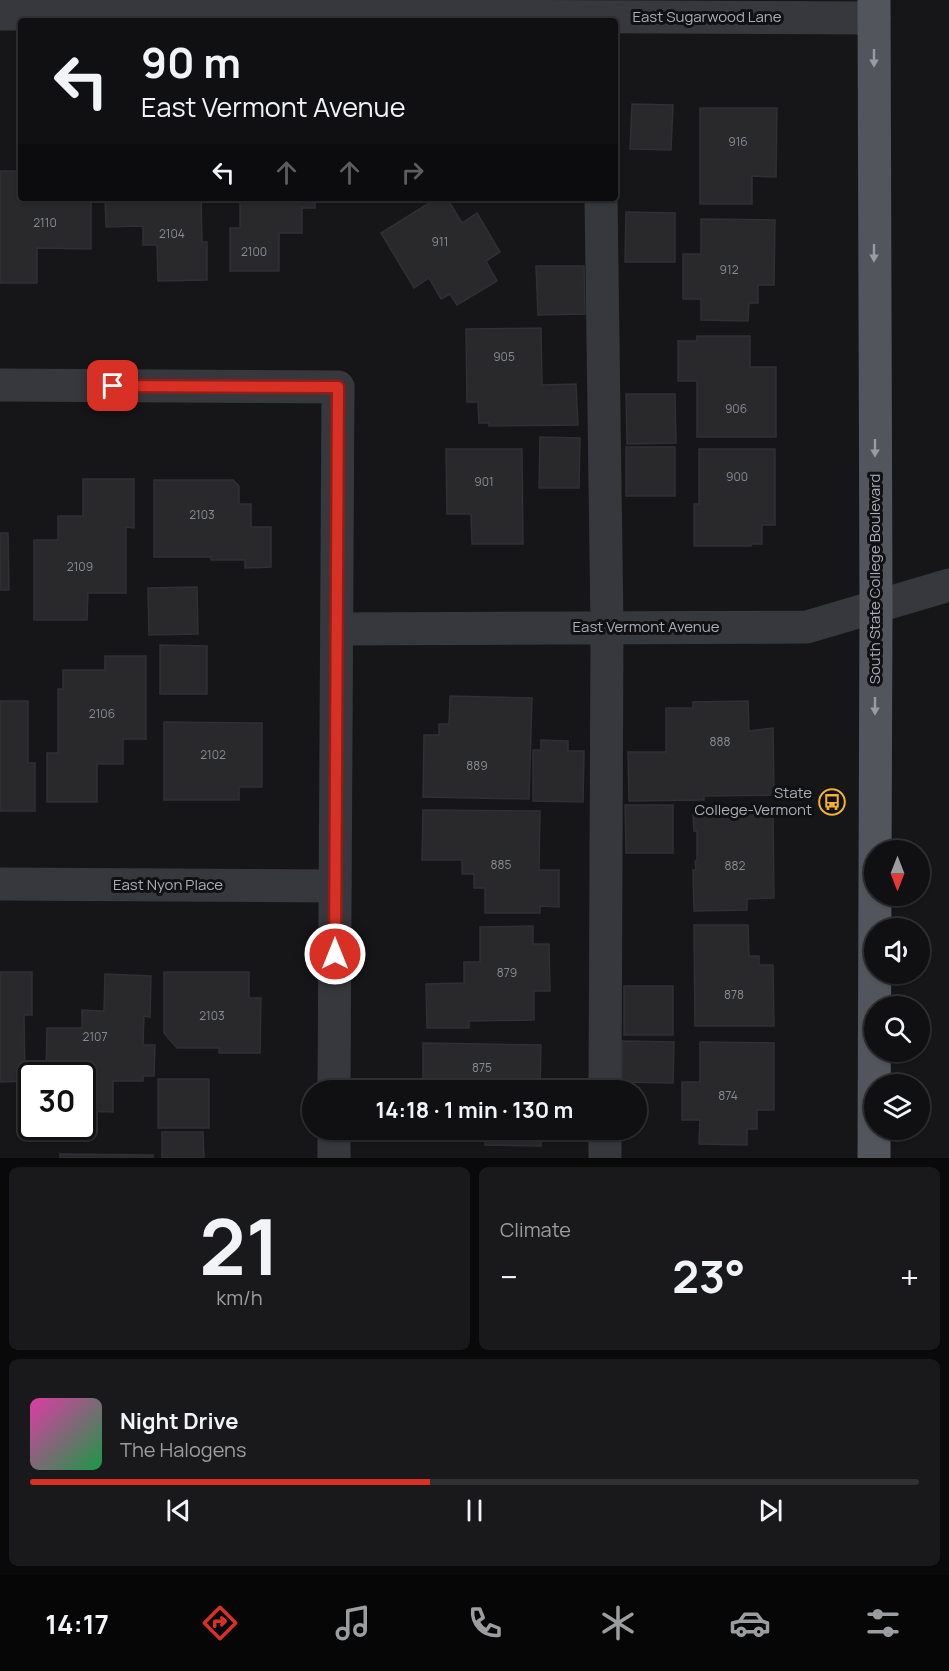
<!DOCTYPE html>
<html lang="en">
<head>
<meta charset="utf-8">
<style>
  :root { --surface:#101012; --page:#19191b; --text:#f1f3f6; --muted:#9c9d9f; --line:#303032; --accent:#d93025 }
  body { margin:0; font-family:Manrope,sans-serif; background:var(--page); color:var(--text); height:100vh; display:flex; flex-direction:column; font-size:22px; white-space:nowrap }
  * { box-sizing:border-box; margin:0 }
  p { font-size:20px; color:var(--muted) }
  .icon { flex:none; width:33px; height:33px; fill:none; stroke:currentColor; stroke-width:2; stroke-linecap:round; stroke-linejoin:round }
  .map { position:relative; height:1158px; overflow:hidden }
  .panel { display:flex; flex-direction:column; gap:9px; padding:9px; background:#09090a; flex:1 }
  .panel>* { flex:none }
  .hud { position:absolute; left:18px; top:18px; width:600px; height:183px; border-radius:6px; box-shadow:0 2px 4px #0004,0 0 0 2px var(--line); background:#101012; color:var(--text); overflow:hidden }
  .needle { width:39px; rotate:180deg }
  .buttons { position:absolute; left:864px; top:840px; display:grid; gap:12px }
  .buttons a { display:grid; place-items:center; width:66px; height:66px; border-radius:50%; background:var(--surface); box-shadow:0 2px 4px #0004,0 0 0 2px var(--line); font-size:30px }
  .speed { position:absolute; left:18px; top:1062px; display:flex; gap:12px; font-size:30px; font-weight:700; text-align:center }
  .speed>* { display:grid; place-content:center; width:78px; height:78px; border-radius:50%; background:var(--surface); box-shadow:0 2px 4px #0004,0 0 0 2px var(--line); line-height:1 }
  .speed .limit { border:3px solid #111; border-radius:9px; background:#fff; color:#111 }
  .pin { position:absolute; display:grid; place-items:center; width:51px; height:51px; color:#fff; margin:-26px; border-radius:12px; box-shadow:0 3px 9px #0006 }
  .me { position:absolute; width:66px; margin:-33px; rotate:0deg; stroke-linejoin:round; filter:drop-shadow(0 0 4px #0008) }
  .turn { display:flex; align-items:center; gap:21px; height:126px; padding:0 24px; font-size:27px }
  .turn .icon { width:78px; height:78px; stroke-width:2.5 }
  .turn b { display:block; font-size:42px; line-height:51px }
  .lanes { display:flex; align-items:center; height:57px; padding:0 24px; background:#0003; justify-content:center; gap:30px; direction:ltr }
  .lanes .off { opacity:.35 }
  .big { font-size:45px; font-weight:700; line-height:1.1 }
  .panel .card { flex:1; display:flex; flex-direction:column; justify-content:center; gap:9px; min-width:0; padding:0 21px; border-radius:9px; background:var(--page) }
  .panel .dial { align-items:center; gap:0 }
  .dial b { font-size:78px; line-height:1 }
  .song { display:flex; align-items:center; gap:18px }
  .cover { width:72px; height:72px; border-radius:9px; background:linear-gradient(135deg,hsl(320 70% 55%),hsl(140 70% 35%)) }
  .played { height:6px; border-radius:3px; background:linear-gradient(90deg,var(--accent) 45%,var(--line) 45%) }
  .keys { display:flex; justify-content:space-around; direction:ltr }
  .heat { display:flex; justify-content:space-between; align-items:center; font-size:33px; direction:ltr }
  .panel .tiles { flex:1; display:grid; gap:9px; grid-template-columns:1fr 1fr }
  .card:last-child { grid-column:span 2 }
  .trip { position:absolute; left:302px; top:1080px; width:345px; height:60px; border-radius:30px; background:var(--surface); box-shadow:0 2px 4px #0004,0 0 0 2px var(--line); font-weight:700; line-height:60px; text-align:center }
  .tabs { display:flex; height:96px; justify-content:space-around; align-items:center; background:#060607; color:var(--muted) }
  .tabs .icon { width:42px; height:42px }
  .tabs .selected { color:var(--accent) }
  .tabs b { font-size:27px; color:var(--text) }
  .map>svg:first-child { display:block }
  .building { fill:#29292c; stroke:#303034; stroke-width:1.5 }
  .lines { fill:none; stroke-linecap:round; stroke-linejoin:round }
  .minor { stroke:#37383d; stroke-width:33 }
  .major { stroke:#53555c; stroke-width:33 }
  .oneway { fill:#979ba6 }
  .route-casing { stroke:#8d1f18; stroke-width:15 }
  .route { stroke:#d93025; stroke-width:10 }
  .labels { text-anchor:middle; stroke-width:6; stroke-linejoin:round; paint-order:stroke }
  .number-label { font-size:12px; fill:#888b94 }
  .street-label { font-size:15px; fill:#a8adb8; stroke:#111113 }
  .poi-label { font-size:15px; fill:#a8adb8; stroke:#111113; text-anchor:end }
</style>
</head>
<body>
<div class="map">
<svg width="949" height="1158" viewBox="0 0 949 1158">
  <rect width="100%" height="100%" fill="#161618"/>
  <g class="building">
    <path d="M 632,104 L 673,105 L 671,150 L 630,149 Z"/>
    <path d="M 700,108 L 777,108 L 776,177 L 752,176 L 752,204 L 700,204 Z"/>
    <path d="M 0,171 L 21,171 L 21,198 L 91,198 L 91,249 L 37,248 L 37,283 L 0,283 Z"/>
    <path d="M 105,198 L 201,198 L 202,242 L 207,242 L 207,280 L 158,281 L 157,245 L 143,245 L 143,226 L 106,227 Z"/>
    <path d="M 240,198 L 315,198 L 315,208 L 302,208 L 302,233 L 279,233 L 279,271 L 230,271 L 230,228 L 240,228 Z"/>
    <path d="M 437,198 L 447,198 L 462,223 L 477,213 L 500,252 L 486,261 L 497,281 L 457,305 L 450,294 L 441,299 L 429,278 L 414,288 L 381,233 Z"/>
    <path d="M 626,212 L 675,213 L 675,262 L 625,262 Z"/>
    <path d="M 701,219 L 775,220 L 774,285 L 758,285 L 758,303 L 749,303 L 748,321 L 701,320 L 701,299 L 683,299 L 683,254 L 701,254 Z"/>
    <path d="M 536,266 L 584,266 L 585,314 L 538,315 Z"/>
    <path d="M 541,328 L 542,385 L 576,384 L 578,425 L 489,426 L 489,423 L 479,423 L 478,402 L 467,402 L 466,329 Z"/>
    <path d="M 697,336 L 750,336 L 750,367 L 776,367 L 776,437 L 697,437 L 697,381 L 678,381 L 678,341 L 697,341 Z"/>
    <path d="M 626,394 L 675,394 L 676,443 L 627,444 Z"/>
    <path d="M 540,437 L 580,438 L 579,488 L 539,488 Z"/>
    <rect x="626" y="447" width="49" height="49"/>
    <path d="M 446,449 L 522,449 L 523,544 L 472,544 L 471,514 L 447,514 Z"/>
    <path d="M 699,449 L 775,449 L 775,525 L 762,525 L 762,544 L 751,544 L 751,546 L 694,546 L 694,504 L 699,504 Z"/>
    <path d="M 83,479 L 134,479 L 134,528 L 126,527 L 126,593 L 88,593 L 87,620 L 34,620 L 34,540 L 58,540 L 58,516 L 83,516 Z"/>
    <path d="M 154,480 L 233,480 L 239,486 L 239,504 L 251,504 L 251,527 L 271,527 L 271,567 L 245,568 L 245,560 L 211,560 L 211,557 L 154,557 Z"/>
    <path d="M 0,533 L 8,533 L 9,590 L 0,590 Z"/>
    <path d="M 197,587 L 198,634 L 149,635 L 148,588 Z"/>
    <path d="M 160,645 L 207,646 L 207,694 L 160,694 Z"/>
    <path d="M 105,656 L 146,656 L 146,739 L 123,739 L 123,764 L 97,764 L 97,802 L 47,802 L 47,753 L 58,753 L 58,689 L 63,689 L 63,670 L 105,670 Z"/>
    <path d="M 450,696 L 532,698 L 529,799 L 423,797 L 424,735 L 439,735 L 439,724 L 449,724 Z"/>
    <path d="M 0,701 L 28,701 L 28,763 L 35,763 L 35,811 L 0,811 Z"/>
    <path d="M 748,701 L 749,731 L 773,728 L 774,795 L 704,796 L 704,800 L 629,801 L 628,752 L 666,752 L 666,708 L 693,708 L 693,702 Z"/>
    <path d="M 164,722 L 262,723 L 262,787 L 239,787 L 239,800 L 164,800 Z"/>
    <path d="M 541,740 L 568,741 L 568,751 L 584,751 L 583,802 L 533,801 L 533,750 L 541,750 Z"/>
    <path d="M 625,805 L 673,805 L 673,853 L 626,853 Z"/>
    <path d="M 423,810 L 540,811 L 539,870 L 559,870 L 559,907 L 540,906 L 540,913 L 485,913 L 485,888 L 474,888 L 474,874 L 462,874 L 462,860 L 422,860 Z"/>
    <path d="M 773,813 L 774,898 L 747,899 L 747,910 L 694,911 L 693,870 L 696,870 L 695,861 L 697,861 L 697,831 L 694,831 L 693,814 Z"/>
    <path d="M 694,925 L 748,925 L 749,956 L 759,956 L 759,965 L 773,965 L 774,1026 L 695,1026 Z"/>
    <path d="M 533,926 L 533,944 L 549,944 L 550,991 L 534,991 L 534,1020 L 469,1021 L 469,1028 L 427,1028 L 426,984 L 464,983 L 464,962 L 480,962 L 480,927 Z"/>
    <path d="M 0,972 L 32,972 L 32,1015 L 24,1015 L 25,1081 L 0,1082 Z"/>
    <path d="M 164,972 L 249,972 L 249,998 L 261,998 L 260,1053 L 219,1053 L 219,1048 L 177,1048 L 164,1033 Z"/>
    <path d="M 105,974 L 151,976 L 150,1017 L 144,1016 L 143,1045 L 155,1045 L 154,1076 L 143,1076 L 143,1081 L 113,1081 L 113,1112 L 82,1111 L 82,1076 L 46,1076 L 47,1028 L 82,1028 L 82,1010 L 104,1011 Z"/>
    <rect x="624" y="986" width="49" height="49"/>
    <path d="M 622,1041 L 674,1042 L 673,1083 L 622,1082 Z"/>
    <path d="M 700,1042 L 774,1043 L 774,1110 L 757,1110 L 757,1129 L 747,1129 L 747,1145 L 699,1144 L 700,1120 L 682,1120 L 682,1082 L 700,1082 Z"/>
    <path d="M 423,1043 L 541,1045 L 540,1090 L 423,1090 Z"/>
    <rect x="158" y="1079" width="51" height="49"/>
    <path d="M 485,1130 L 560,1130 L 559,1137 L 541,1137 L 541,1146 L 485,1145 Z"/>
    <path d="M 162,1132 L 203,1132 L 204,1158 L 162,1158 Z"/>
    <path d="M 60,1154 L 153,1155 L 153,1158 L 60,1158 Z"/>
  </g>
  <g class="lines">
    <g class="minor">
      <path d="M 0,14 L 874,18"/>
      <path d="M 601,198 L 607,627 L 605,1090"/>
      <path d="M 0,385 L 338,387 L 334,1090"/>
      <path d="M 337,629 L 807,627 L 949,585"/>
      <path d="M 0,884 L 335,886"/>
      <path d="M 334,1158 L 334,1130"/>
      <path d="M 605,1158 L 605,1130"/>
    </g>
    <path class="major" d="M 874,1158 L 876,608 L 874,0"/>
  </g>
  <defs><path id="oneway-solid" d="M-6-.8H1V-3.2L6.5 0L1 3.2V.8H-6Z" transform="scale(1.5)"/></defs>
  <g class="oneway">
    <use href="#oneway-solid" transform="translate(874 58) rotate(90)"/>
    <use href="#oneway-solid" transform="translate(874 253) rotate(90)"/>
    <use href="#oneway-solid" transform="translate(875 448) rotate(90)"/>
    <use href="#oneway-solid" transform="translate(875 706) rotate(90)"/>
  </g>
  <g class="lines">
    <g class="route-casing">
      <path id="route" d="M 113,386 L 338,387 L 335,954"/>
    </g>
    <use href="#route" class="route"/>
  </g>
  <defs>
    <g id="bus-ring" transform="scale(1.35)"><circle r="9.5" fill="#111113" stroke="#f2b134" stroke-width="1.5"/><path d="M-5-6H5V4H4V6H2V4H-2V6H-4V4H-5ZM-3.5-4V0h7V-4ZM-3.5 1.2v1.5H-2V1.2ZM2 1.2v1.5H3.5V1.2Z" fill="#f2b134"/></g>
  </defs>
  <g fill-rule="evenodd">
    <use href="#bus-ring" x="832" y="802"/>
  </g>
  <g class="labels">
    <g class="number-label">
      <text x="738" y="146">916</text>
      <text x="45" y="227">2110</text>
      <text x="172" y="238">2104</text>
      <text x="440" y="246">911</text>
      <text x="254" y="256">2100</text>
      <text x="729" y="274">912</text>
      <text x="504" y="361">905</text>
      <text x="736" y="413">906</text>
      <text x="737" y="481">900</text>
      <text x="484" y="486">901</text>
      <text x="202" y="519">2103</text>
      <text x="80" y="571">2109</text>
      <text x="102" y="718">2106</text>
      <text x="720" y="746">888</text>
      <text x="213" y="759">2102</text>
      <text x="477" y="770">889</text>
      <text x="501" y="869">885</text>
      <text x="735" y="870">882</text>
      <text x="507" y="977">879</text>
      <text x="734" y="999">878</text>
      <text x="212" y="1020">2103</text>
      <text x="95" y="1041">2107</text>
      <text x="482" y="1072">875</text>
      <text x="728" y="1100">874</text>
    </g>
    <g class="street-label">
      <text x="707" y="22">East Sugarwood Lane</text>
      <text transform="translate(875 579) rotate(-90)" y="5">South State College Boulevard</text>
      <text x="646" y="632">East Vermont Avenue</text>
      <text x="168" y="890">East Nyon Place</text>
    </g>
    <g class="poi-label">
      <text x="812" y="798">State<tspan x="812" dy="17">College-Vermont</tspan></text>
    </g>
  </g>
</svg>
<div class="buttons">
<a><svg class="needle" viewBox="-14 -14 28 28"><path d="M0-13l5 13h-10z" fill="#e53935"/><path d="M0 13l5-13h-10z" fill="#9c9d9f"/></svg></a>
<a><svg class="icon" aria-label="sound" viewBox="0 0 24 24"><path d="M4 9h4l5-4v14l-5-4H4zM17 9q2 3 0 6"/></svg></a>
<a><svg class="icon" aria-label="search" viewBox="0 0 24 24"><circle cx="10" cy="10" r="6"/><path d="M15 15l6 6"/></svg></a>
<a><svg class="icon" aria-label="layers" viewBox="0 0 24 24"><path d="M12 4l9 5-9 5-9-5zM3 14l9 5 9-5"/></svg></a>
</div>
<div class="speed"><div class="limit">30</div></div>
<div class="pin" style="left:113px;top:386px;background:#d93025"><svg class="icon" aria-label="arrive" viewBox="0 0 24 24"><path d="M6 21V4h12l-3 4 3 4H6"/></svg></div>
<svg class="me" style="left:335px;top:954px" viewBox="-20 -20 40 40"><circle r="17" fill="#d93025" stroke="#fff" stroke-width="3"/><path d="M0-11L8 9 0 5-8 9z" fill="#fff"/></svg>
<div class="trip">14:18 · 1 min · 130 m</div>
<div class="hud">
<div class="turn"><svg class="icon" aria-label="left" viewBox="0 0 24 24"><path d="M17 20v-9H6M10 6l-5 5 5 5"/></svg><div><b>90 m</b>East Vermont Avenue</div></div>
<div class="lanes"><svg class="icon" aria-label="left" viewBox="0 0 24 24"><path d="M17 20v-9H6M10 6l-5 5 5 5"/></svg><svg class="icon off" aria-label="ahead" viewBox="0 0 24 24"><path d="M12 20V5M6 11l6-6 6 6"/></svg><svg class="icon off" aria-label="ahead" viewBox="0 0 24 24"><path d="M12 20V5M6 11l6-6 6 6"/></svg><svg class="icon off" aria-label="right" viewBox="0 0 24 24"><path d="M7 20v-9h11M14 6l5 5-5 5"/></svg></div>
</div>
</div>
<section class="panel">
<div class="tiles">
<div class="card dial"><b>21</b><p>km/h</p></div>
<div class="card"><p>Climate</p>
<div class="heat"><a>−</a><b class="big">23°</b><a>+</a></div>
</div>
<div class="card">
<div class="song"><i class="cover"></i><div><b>Night Drive</b><p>The Halogens</p></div></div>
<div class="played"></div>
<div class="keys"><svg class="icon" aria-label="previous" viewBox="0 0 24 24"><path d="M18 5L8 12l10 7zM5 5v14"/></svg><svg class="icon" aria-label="pause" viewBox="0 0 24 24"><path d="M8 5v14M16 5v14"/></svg><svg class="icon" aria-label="next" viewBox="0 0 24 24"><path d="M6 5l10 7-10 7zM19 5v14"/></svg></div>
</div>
</div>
</section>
<nav class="tabs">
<b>14:17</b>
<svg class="icon selected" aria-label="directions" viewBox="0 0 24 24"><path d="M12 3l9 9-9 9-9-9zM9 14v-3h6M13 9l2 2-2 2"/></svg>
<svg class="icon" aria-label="music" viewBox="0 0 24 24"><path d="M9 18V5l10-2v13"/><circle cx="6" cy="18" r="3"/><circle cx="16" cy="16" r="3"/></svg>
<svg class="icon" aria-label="phone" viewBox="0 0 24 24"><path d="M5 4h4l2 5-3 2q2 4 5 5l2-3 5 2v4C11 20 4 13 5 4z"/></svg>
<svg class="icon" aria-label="climate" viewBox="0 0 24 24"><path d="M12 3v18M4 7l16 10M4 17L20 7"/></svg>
<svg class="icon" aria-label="car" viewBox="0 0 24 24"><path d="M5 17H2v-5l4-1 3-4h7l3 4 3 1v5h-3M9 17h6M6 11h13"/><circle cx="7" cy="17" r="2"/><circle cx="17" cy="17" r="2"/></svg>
<svg class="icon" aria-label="filters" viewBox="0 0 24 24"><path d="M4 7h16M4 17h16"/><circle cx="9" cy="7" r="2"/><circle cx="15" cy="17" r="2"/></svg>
</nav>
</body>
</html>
